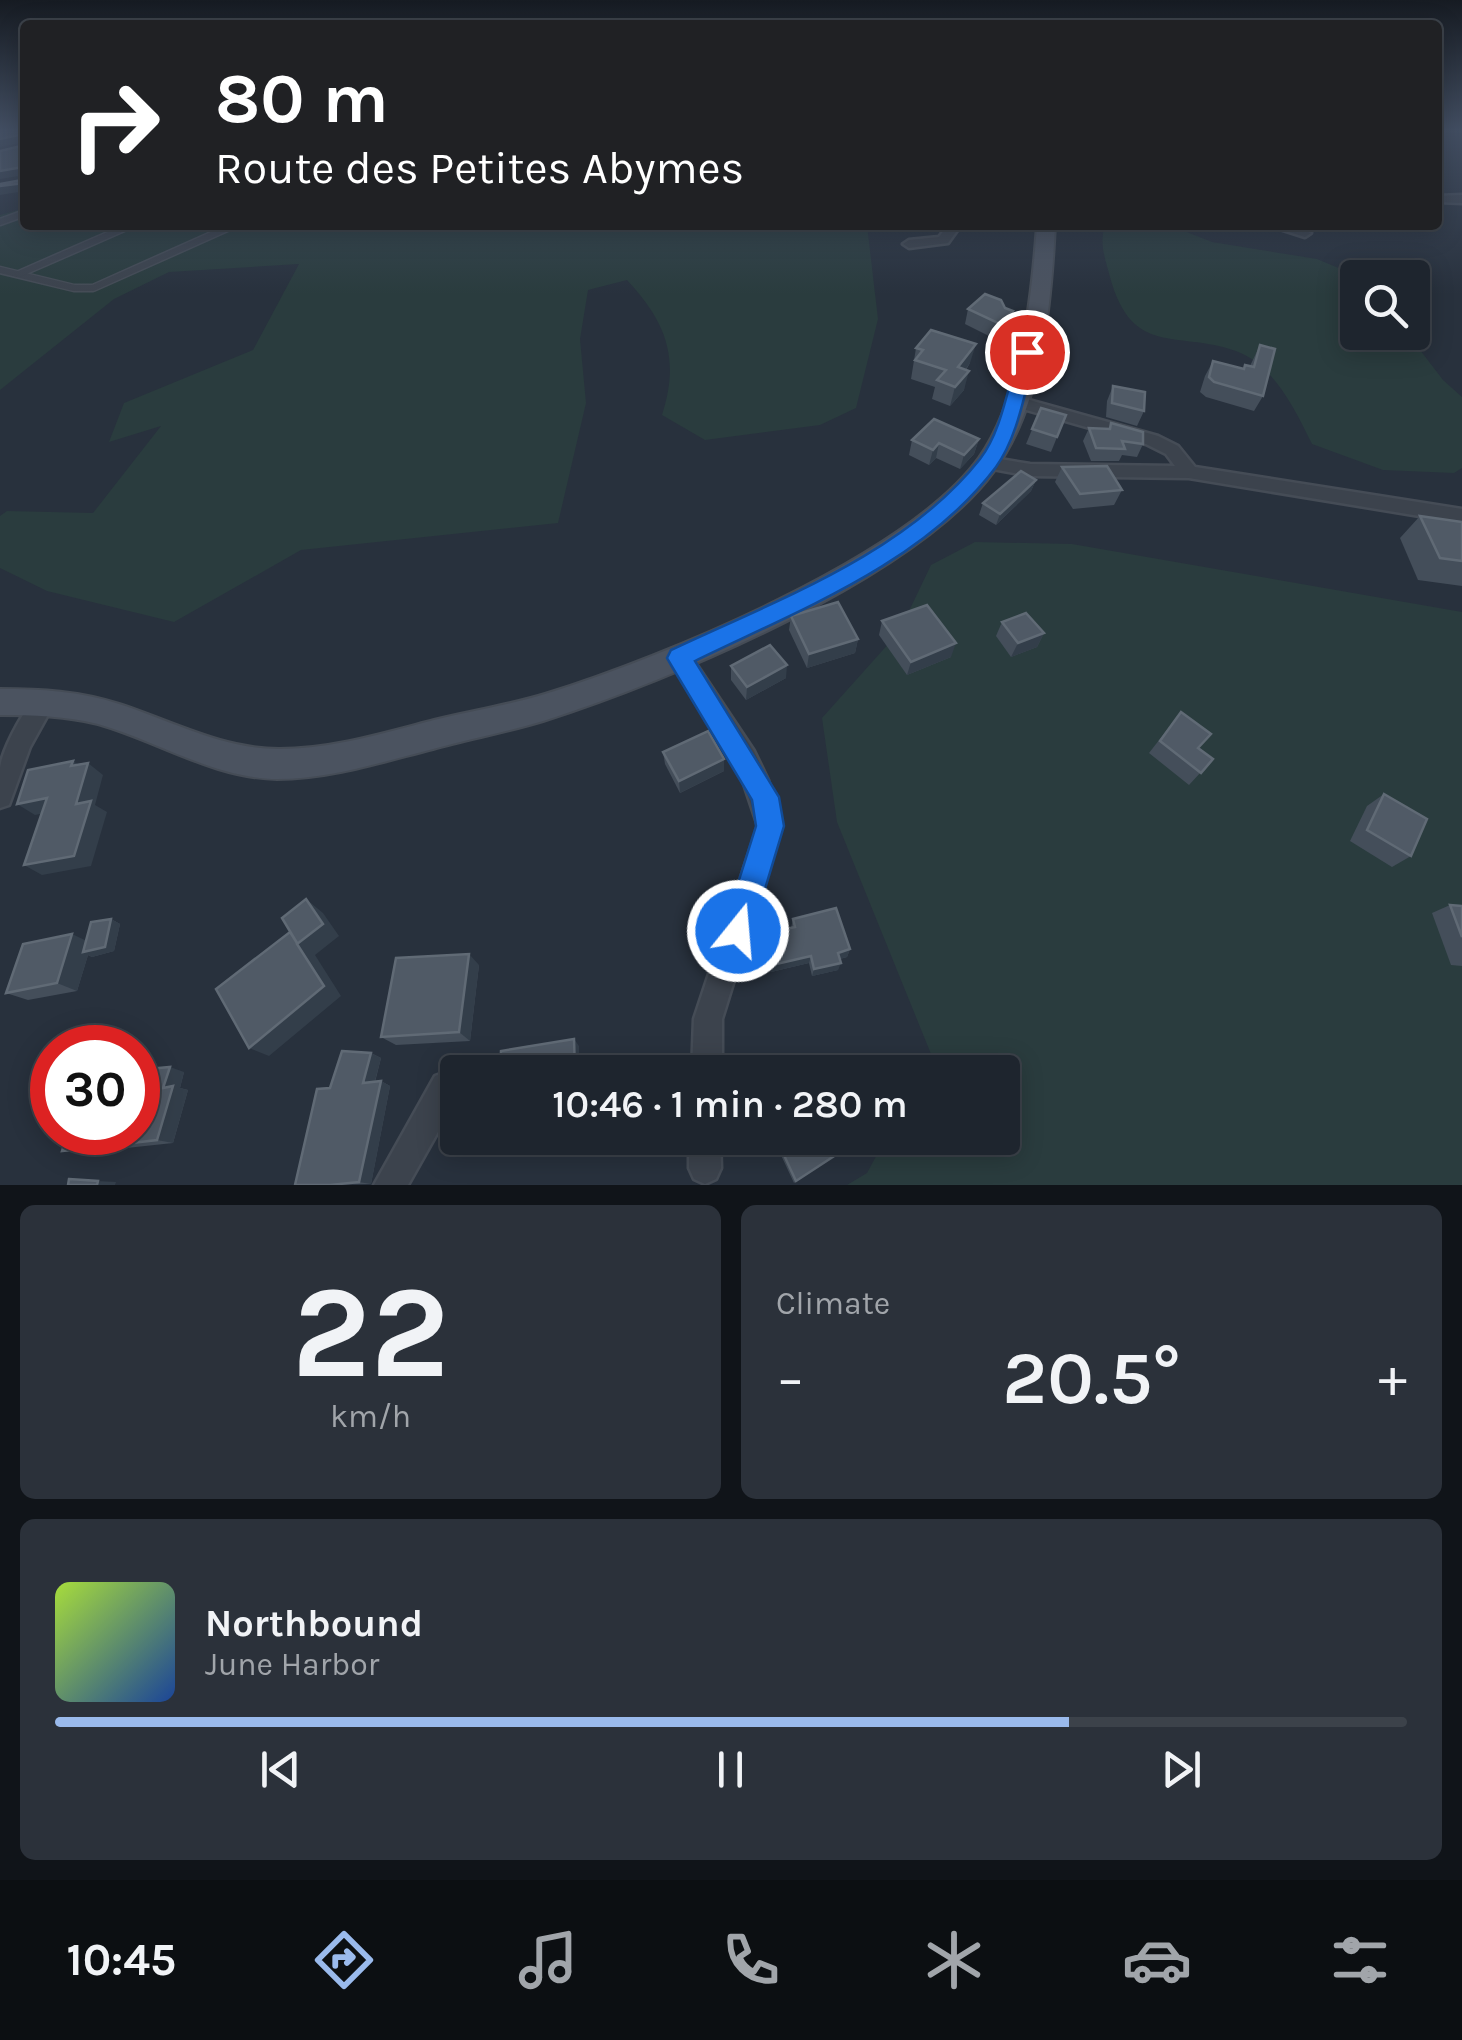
<!DOCTYPE html>
<html lang="en">
<head>
<meta charset="utf-8">
<style>
  :root { --surface:#1e252e; --page:#2b313a; --text:#f1f3f6; --muted:#a1a5aa; --line:#3c424a; --accent:#9abaec }
  body { margin:0; font-family:Karla,sans-serif; background:var(--page); color:var(--text); height:100vh; display:flex; flex-direction:column; font-size:38px; white-space:nowrap }
  * { box-sizing:border-box; margin:0 }
  p { font-size:32px; color:var(--muted) }
  .icon { flex:none; width:55px; height:55px; fill:none; stroke:currentColor; stroke-width:2; stroke-linecap:round; stroke-linejoin:round }
  .map { position:relative; height:1185px; overflow:hidden }
  .panel { display:flex; flex-direction:column; gap:20px; padding:20px; background:#101419; flex:1 }
  .panel>* { flex:none }
  .guide { position:absolute; left:20px; top:20px; width:1422px; height:210px; border-radius:10px; box-shadow:0 5px 25px #0003,0 0 0 2px var(--line); background:#202124; color:#fff; overflow:hidden }
  .tools { position:absolute; left:1340px; top:260px; display:grid; gap:20px }
  .tools a { display:grid; place-items:center; width:90px; height:90px; border-radius:10px; background:var(--surface); box-shadow:0 5px 25px #0003,0 0 0 2px var(--line); font-size:50px }
  .speed { position:absolute; left:30px; top:1025px; display:flex; gap:20px; font-size:50px; font-weight:700; text-align:center }
  .speed>* { display:grid; place-content:center; width:130px; height:130px; border-radius:50%; background:var(--surface); box-shadow:0 5px 25px #0003,0 0 0 2px var(--line); line-height:1 }
  .speed .limit { border:15px solid #d22; background:#fff; color:#111 }
  .pin { position:absolute; display:grid; place-items:center; width:85px; height:85px; color:#fff; margin:-42px; border:5px solid #fff; border-radius:50%; box-shadow:0 2px 10px #0007 }
  .me { position:absolute; width:110px; margin:-55px; rotate:17deg; stroke-linejoin:round; filter:drop-shadow(0 0 8px #0008) }
  .turn { display:flex; align-items:center; gap:35px; height:210px; padding:0 30px; font-size:45px }
  .turn .icon { width:130px; height:130px; stroke-width:2.5 }
  .turn b { display:block; font-size:70px; line-height:85px }
  .big { font-size:75px; font-weight:600; line-height:1.1 }
  .panel .tile { flex:1; display:flex; flex-direction:column; justify-content:center; gap:15px; min-width:0; padding:0 35px; border-radius:15px; background:var(--page) }
  .panel .dial { align-items:center; gap:0 }
  .dial b { font-size:130px; line-height:1 }
  .song { display:flex; align-items:center; gap:30px }
  .cover { width:120px; height:120px; border-radius:15px; background:linear-gradient(135deg,hsl(80 70% 55%),hsl(220 70% 35%)) }
  .played { height:10px; border-radius:5px; background:linear-gradient(90deg,var(--accent) 75%,var(--line) 75%) }
  .keys { display:flex; justify-content:space-around; direction:ltr }
  .heat { display:flex; justify-content:space-between; align-items:center; font-size:55px; direction:ltr }
  .panel .tiles { flex:1; display:grid; gap:20px; grid-template-columns:1fr 1fr }
  .tile:last-child { grid-column:span 2 }
  .trip { position:absolute; left:440px; top:1055px; width:580px; height:100px; border-radius:10px; background:var(--surface); box-shadow:0 5px 25px #0003,0 0 0 2px var(--line); font-weight:600; line-height:100px; text-align:center }
  .tabs { display:flex; height:160px; justify-content:space-around; align-items:center; background:#0c0f12; color:var(--muted) }
  .tabs .icon { width:70px; height:70px }
  .tabs .active { color:var(--accent) }
  .tabs b { font-size:45px; color:var(--text) }
  .map>svg:first-child { display:block }
  .green { fill:#2a3c3e }
  .lines { fill:none; stroke-linecap:round; stroke-linejoin:round }
  .lane-casing { stroke:#454c56; stroke-width:9 }
  .street-casing { stroke:#454c56; stroke-width:5 }
  .secondary-casing { stroke:#454c56; stroke-width:4 }
  .lane { stroke:#3c434d; stroke-width:6 }
  .street { fill:#3c434d; fill-rule:evenodd }
  .secondary { fill:#4b5360; fill-rule:evenodd }
  .wall { fill:#444e5a }
  .shaded-wall { fill:#333e4a }
  .building { fill:#505a66; stroke:#606a75; stroke-width:2.5 }
  .route { fill:#1a73e8; stroke:#114b97; stroke-width:2.5 }
</style>
</head>
<body>
<div class="map">
<svg width="1462" height="1185" viewBox="0 0 1462 1185">
  <rect width="100%" height="100%" fill="#28313d"/>
  <g class="green">
    <path d="M 25,208 L 25,225 L 867,225 L 878,319 L 856,408 L 820,425 L 705,440 L 662,415 C 680,359 667,323 627,280 L 588,290 L 580,339 L 586,403 L 558,523 L 301,550 L 174,622 L 47,591 L 0,568 L 0,516 L 7,511 L 93,513 L 161,426 L 109,442 L 124,403 L 253,350 L 299,264 L 169,272 L 114,299 L 0,390 L 0,215 Z"/>
    <path d="M 1105,225 L 1169,225 L 1212,242 L 1317,259 L 1360,277 L 1358,332 L 1407,333 L 1443,380 L 1462,397 L 1462,468 L 1454,473 L 1383,470 L 1312,444 C 1295,410 1274,365 1236,351 C 1177,330 1132,358 1110,277 C 1105,258 1099,244 1105,225 Z"/>
    <path d="M 975,542 L 1072,544 L 1462,612 L 1462,1185 L 847,1185 L 867,1173 L 886,1138 L 1002,1138 L 1002,1072 L 921,1072 L 931,1054 L 837,822 L 822,718 L 899,632 L 931,565 Z"/>
  </g>
  <g class="lines">
    <g class="lane-casing">
      <g id="lane">
        <path d="M 0,222 L 25,213"/>
        <path d="M 0,270 L 74,288 L 93,288 L 234,225"/>
        <path d="M 19,274 L 131,225"/>
      </g>
    </g>
    <g class="street-casing">
      <g id="street">
        <path d="M 1462,195 L 1462,203 L 1438,202 L 1438,196 Z"/>
        <path d="M 948,225 L 961,225 L 948,243 L 909,248 L 903,244 L 909,240 L 939,237 Z"/>
        <path d="M 1267,225 L 1288,225 L 1311,233 L 1305,237 Z"/>
        <path d="M 1015,396 L 1158,436 L 1178,446 L 1195,467 L 1462,509 L 1462,523 L 1189,478 L 1030,476 L 982,467 L 979,463 L 988,457 L 1030,464 L 1175,466 L 1166,454 L 1146,444 L 1009,405 L 1007,401 Z"/>
        <path d="M 680,649 L 688,652 L 754,751 L 768,780 L 782,826 L 722,1019 L 722,1072 L 692,1072 L 694,1019 L 758,826 L 738,766 L 669,658 L 672,652 Z"/>
        <path d="M 44,692 L 52,695 L 55,702 L 30,747 L 9,805 L 0,808 C 0,795 0,781 0,768 C 2,750 28,698 44,692 Z"/>
        <path d="M 446,1072 L 457,1076 L 457,1098 L 408,1185 L 374,1185 L 435,1076 Z"/>
        <path d="M 689,1138 L 720,1138 L 721,1168 L 716,1179 L 705,1184 L 694,1179 L 689,1168 Z"/>
      </g>
    </g>
    <g class="secondary-casing">
      <path id="secondary" d="M 1037,225 L 1055,225 C 1051,305 1043,404 994,471 C 916,578 669,681 543,721 C 507,732 469,739 433,749 C 382,762 330,779 277,779 C 213,778 158,741 98,724 C 66,716 33,715 0,715 L 0,689 C 41,689 80,691 119,704 C 172,721 222,749 279,749 C 331,749 384,733 434,720 C 471,711 509,705 545,694 C 662,658 907,557 979,458 C 1021,399 1032,296 1037,225 Z"/>
    </g>
    <use href="#lane" class="lane"/>
    <use href="#street" class="street"/>
    <use href="#secondary" class="secondary"/>
  </g>
  <g class="wall">
    <path d="M 1005,308 L 1013,311 L 1009,326 L 995,339 L 965,324 L 968,309 Z"/>
    <path d="M 1260,345 L 1263,396 L 1254,411 L 1206,397 L 1200,392 L 1205,376 L 1213,361 L 1243,369 L 1245,365 L 1250,366 Z"/>
    <path d="M 916,348 L 970,363 L 966,370 L 964,390 L 950,406 L 932,399 L 935,387 L 911,379 Z"/>
    <path d="M 1113,386 L 1144,411 L 1137,426 L 1106,417 L 1107,401 Z"/>
    <path d="M 1041,408 L 1066,415 L 1051,452 L 1026,444 Z"/>
    <path d="M 1111,423 L 1143,444 L 1137,457 L 1122,455 L 1119,461 L 1091,461 L 1083,441 L 1089,428 L 1108,429 Z"/>
    <path d="M 979,439 L 974,454 L 960,469 L 936,458 L 929,465 L 909,455 L 912,440 Z"/>
    <path d="M 1062,467 L 1122,490 L 1114,505 L 1073,509 L 1055,482 Z"/>
    <path d="M 1036,480 L 1031,491 L 996,525 L 979,515 L 983,503 Z"/>
    <path d="M 1420,516 L 1462,522 L 1462,586 L 1418,580 L 1400,538 Z"/>
    <path d="M 791,616 L 858,639 L 855,653 L 807,668 L 789,630 Z"/>
    <path d="M 882,621 L 951,657 L 907,675 L 879,635 Z"/>
    <path d="M 1002,622 L 1044,633 L 1037,647 L 1011,657 L 996,636 Z"/>
    <path d="M 731,666 L 786,678 L 746,700 L 731,680 Z"/>
    <path d="M 1181,712 L 1198,748 L 1213,759 L 1189,785 L 1149,753 Z"/>
    <path d="M 663,752 L 724,759 L 724,771 L 680,793 L 665,764 Z"/>
    <path d="M 1384,794 L 1411,856 L 1392,867 L 1350,841 L 1367,806 Z"/>
    <path d="M 1450,905 L 1462,906 L 1462,966 L 1451,965 L 1432,913 Z"/>
    <path d="M 111,919 L 120,924 L 114,951 L 92,957 L 88,955 L 77,991 L 28,1000 L 6,993 L 86,941 Z"/>
    <path d="M 793,919 L 850,949 L 847,957 L 840,959 L 838,970 L 812,976 L 809,963 L 771,972 L 762,942 L 763,934 L 791,928 Z"/>
    <path d="M 479,965 L 470,1041 L 396,1045 L 381,1037 Z"/>
    <path d="M 371,1053 L 381,1058 L 375,1082 L 381,1081 L 390,1086 L 371,1184 L 295,1185 L 330,1088 Z"/>
    <path d="M 184,1072 L 180,1088 L 188,1090 L 173,1143 L 80,1153 L 62,1151 Z"/>
    <path d="M 773,1138 L 851,1138 L 794,1183 Z"/>
  </g>
  <g class="shaded-wall">
    <path d="M 23,134 L 25,142 L 0,147 L 0,139 Z"/>
    <path d="M 23,167 L 25,175 L 0,179 L 0,171 Z"/>
    <path d="M 25,183 L 25,191 L 0,195 L 0,186 Z"/>
    <path d="M 1013,311 L 1009,326 L 995,339 L 1000,324 Z"/>
    <path d="M 976,344 L 970,363 L 953,386 L 958,367 Z"/>
    <path d="M 969,371 L 964,390 L 950,406 L 955,387 Z"/>
    <path d="M 979,439 L 974,454 L 960,469 L 964,455 Z"/>
    <path d="M 939,443 L 936,458 L 929,465 L 933,450 Z"/>
    <path d="M 1036,480 L 1031,491 L 996,525 L 1000,514 Z"/>
    <path d="M 1044,633 L 1037,647 L 1011,657 L 1018,643 Z"/>
    <path d="M 858,639 L 855,653 L 807,668 L 809,654 Z"/>
    <path d="M 956,643 L 951,657 L 907,675 L 911,662 Z"/>
    <path d="M 787,665 L 786,678 L 746,700 L 747,687 Z"/>
    <path d="M 724,759 L 724,771 L 680,793 L 679,781 Z"/>
    <path d="M 73,761 L 86,770 L 88,763 L 103,775 L 95,805 L 107,812 L 91,866 L 42,875 L 24,865 L 76,804 L 71,766 Z"/>
    <path d="M 47,798 L 64,809 L 35,815 L 17,804 Z"/>
    <path d="M 306,899 L 323,913 L 339,936 L 315,955 L 341,996 L 269,1056 L 249,1048 L 290,932 Z"/>
    <path d="M 111,919 L 120,924 L 114,951 L 92,957 L 88,955 L 77,991 L 57,983 L 72,934 L 91,943 Z"/>
    <path d="M 850,949 L 847,957 L 835,960 L 838,953 Z"/>
    <path d="M 469,954 L 479,965 L 470,1041 L 459,1032 Z"/>
    <path d="M 811,956 L 809,963 L 771,972 L 772,965 Z"/>
    <path d="M 841,963 L 838,970 L 812,976 L 814,969 Z"/>
    <path d="M 574,1039 L 579,1046 L 579,1072 L 575,1072 Z"/>
    <path d="M 371,1053 L 381,1058 L 373,1088 L 363,1083 Z"/>
    <path d="M 170,1067 L 184,1072 L 180,1088 L 188,1090 L 173,1143 L 157,1140 L 163,1088 Z"/>
    <path d="M 381,1081 L 390,1086 L 371,1184 L 359,1182 Z"/>
    <path d="M 98,1181 L 116,1182 L 115,1185 L 97,1185 Z"/>
  </g>
  <g class="building">
    <path d="M 4,128 L 25,128 L 25,171 L 23,167 L 0,171 L 0,151 L 21,146 L 23,134 L 0,139 L 0,129 Z"/>
    <path d="M 25,176 L 25,183 L 0,186 L 0,184 L 22,180 Z"/>
    <path d="M 985,294 L 1001,300 L 1005,308 L 1013,311 L 1000,324 L 968,309 Z"/>
    <path d="M 931,330 L 976,344 L 958,367 L 969,371 L 955,387 L 937,380 L 946,370 L 915,360 L 923,350 L 916,348 Z"/>
    <path d="M 1260,345 L 1275,349 L 1263,396 L 1214,382 L 1209,377 L 1213,361 L 1244,369 L 1245,365 L 1254,367 Z"/>
    <path d="M 1113,386 L 1145,392 L 1144,411 L 1112,403 Z"/>
    <path d="M 1041,408 L 1066,415 L 1057,437 L 1032,429 Z"/>
    <path d="M 934,419 L 979,439 L 964,455 L 939,443 L 933,450 L 912,440 Z"/>
    <path d="M 1111,423 L 1143,432 L 1143,444 L 1122,441 L 1125,449 L 1096,448 L 1089,428 L 1110,429 Z"/>
    <path d="M 1107,466 L 1122,490 L 1080,494 L 1062,467 Z"/>
    <path d="M 1021,471 L 1036,480 L 1000,514 L 983,503 Z"/>
    <path d="M 1420,516 L 1462,522 L 1462,561 L 1440,558 Z"/>
    <path d="M 838,602 L 858,639 L 809,654 L 791,616 Z"/>
    <path d="M 927,605 L 956,643 L 911,662 L 882,621 Z"/>
    <path d="M 1026,613 L 1044,633 L 1018,643 L 1002,622 Z"/>
    <path d="M 770,645 L 787,665 L 747,687 L 731,666 Z"/>
    <path d="M 1181,712 L 1211,734 L 1198,748 L 1213,759 L 1201,773 L 1160,741 Z"/>
    <path d="M 708,731 L 724,759 L 679,781 L 663,752 Z"/>
    <path d="M 73,761 L 71,766 L 88,763 L 76,804 L 91,801 L 74,856 L 24,865 L 47,798 L 17,804 L 28,770 Z"/>
    <path d="M 1384,794 L 1427,819 L 1411,856 L 1367,830 Z"/>
    <path d="M 306,899 L 323,924 L 297,944 L 324,986 L 249,1048 L 216,989 L 290,932 L 297,943 L 282,918 Z"/>
    <path d="M 1450,905 L 1462,906 L 1462,937 Z"/>
    <path d="M 836,908 L 850,949 L 838,953 L 841,963 L 814,969 L 811,956 L 772,965 L 763,934 L 795,927 L 793,919 Z"/>
    <path d="M 111,919 L 105,947 L 83,952 L 91,922 Z"/>
    <path d="M 72,934 L 57,983 L 6,993 L 23,944 Z"/>
    <path d="M 469,954 L 459,1032 L 381,1037 L 396,958 Z"/>
    <path d="M 574,1039 L 575,1072 L 500,1072 L 501,1051 Z"/>
    <path d="M 342,1051 L 371,1053 L 363,1083 L 381,1081 L 359,1182 L 330,1185 L 295,1185 L 317,1089 L 330,1088 Z"/>
    <path d="M 170,1067 L 163,1088 L 173,1086 L 157,1140 L 62,1151 L 68,1132 L 138,1132 L 138,1070 Z"/>
    <path d="M 776,1138 L 851,1138 L 854,1143 L 796,1181 Z"/>
    <path d="M 69,1179 L 98,1181 L 97,1185 L 68,1185 Z"/>
  </g>
  <linearGradient id="sky" x2="0" y2="1"><stop stop-color="#161b22"/><stop offset="0.44" stop-color="#424e62"/><stop offset="1" stop-color="#424e62" stop-opacity="0"/></linearGradient>
  <rect width="1462" height="294" fill="url(#sky)"/>
  <path class="route" d="M 1027,347 L 1036,352 C 1025,389 1019,435 996,467 C 924,563 799,610 695,661 L 779,797 L 784,826 L 749,942 L 738,946 L 727,942 L 723,931 L 756,826 L 752,800 L 671,665 L 667,658 L 671,650 C 777,600 905,554 980,459 C 1002,431 1008,385 1019,352 Z"/>
</svg>
<div class="tools">
<a><svg class="icon" aria-label="search" viewBox="0 0 24 24"><circle cx="10" cy="10" r="6"/><path d="M15 15l6 6"/></svg></a>
</div>
<div class="speed"><div class="limit">30</div></div>
<div class="pin" style="left:1027px;top:352px;background:#d93025"><svg class="icon" aria-label="arrive" viewBox="0 0 24 24"><path d="M6 21V4h12l-3 4 3 4H6"/></svg></div>
<svg class="me" style="left:738px;top:931px" viewBox="-20 -20 40 40"><circle r="17" fill="#1a73e8" stroke="#fff" stroke-width="3"/><path d="M0-11L8 9 0 5-8 9z" fill="#fff"/></svg>
<div class="trip">10:46 · 1 min · 280 m</div>
<div class="guide">
<div class="turn"><svg class="icon" aria-label="right" viewBox="0 0 24 24"><path d="M7 20v-9h11M14 6l5 5-5 5"/></svg><div><b>80 m</b>Route des Petites Abymes</div></div>
</div>
</div>
<section class="panel">
<div class="tiles">
<div class="tile dial"><b>22</b><p>km/h</p></div>
<div class="tile"><p>Climate</p>
<div class="heat"><a>−</a><b class="big">20.5°</b><a>+</a></div>
</div>
<div class="tile">
<div class="song"><i class="cover"></i><div><b>Northbound</b><p>June Harbor</p></div></div>
<div class="played"></div>
<div class="keys"><svg class="icon" aria-label="previous" viewBox="0 0 24 24"><path d="M18 5L8 12l10 7zM5 5v14"/></svg><svg class="icon" aria-label="pause" viewBox="0 0 24 24"><path d="M8 5v14M16 5v14"/></svg><svg class="icon" aria-label="next" viewBox="0 0 24 24"><path d="M6 5l10 7-10 7zM19 5v14"/></svg></div>
</div>
</div>
</section>
<nav class="tabs">
<b>10:45</b>
<svg class="icon active" aria-label="directions" viewBox="0 0 24 24"><path d="M12 3l9 9-9 9-9-9zM9 14v-3h6M13 9l2 2-2 2"/></svg>
<svg class="icon" aria-label="music" viewBox="0 0 24 24"><path d="M9 18V5l10-2v13"/><circle cx="6" cy="18" r="3"/><circle cx="16" cy="16" r="3"/></svg>
<svg class="icon" aria-label="phone" viewBox="0 0 24 24"><path d="M5 4h4l2 5-3 2q2 4 5 5l2-3 5 2v4C11 20 4 13 5 4z"/></svg>
<svg class="icon" aria-label="climate" viewBox="0 0 24 24"><path d="M12 3v18M4 7l16 10M4 17L20 7"/></svg>
<svg class="icon" aria-label="car" viewBox="0 0 24 24"><path d="M5 17H2v-5l4-1 3-4h7l3 4 3 1v5h-3M9 17h6M6 11h13"/><circle cx="7" cy="17" r="2"/><circle cx="17" cy="17" r="2"/></svg>
<svg class="icon" aria-label="filters" viewBox="0 0 24 24"><path d="M4 7h16M4 17h16"/><circle cx="9" cy="7" r="2"/><circle cx="15" cy="17" r="2"/></svg>
</nav>
</body>
</html>
